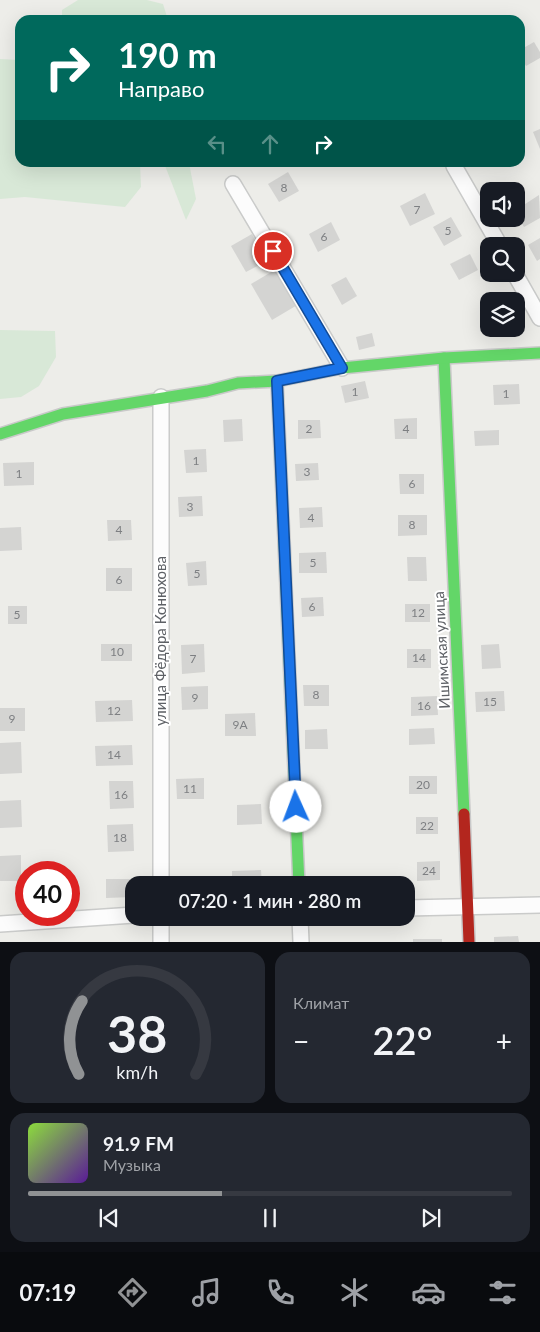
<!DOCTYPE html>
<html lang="ru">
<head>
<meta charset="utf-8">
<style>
  :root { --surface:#171b24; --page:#242831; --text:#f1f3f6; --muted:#9ea1a6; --line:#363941; --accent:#909294 }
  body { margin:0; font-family:Lato,sans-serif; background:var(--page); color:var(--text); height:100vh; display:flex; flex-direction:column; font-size:19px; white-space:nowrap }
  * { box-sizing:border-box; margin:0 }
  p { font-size:16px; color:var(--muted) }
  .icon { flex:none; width:28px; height:28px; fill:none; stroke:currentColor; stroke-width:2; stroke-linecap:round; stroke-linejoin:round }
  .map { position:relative; height:942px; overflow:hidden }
  .sheet { display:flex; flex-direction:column; gap:10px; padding:10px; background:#0d0f14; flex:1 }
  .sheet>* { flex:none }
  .hud { position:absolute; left:15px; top:15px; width:510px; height:152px; border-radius:15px; box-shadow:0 5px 20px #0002; background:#00695c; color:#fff; overflow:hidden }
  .controls { position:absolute; left:480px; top:182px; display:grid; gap:10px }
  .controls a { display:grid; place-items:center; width:45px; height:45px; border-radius:10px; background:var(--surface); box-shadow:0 5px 20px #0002; font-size:25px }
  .speed { position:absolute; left:15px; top:861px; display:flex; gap:10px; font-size:25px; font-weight:700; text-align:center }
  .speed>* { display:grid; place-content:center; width:65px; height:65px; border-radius:50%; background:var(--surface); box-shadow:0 5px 20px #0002; line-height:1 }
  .speed .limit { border:8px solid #d22; background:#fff; color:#111 }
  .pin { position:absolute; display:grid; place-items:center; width:42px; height:42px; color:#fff; margin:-21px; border:2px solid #fff; border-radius:50%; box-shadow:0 1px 5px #0007 }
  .me { position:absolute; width:55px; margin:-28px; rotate:358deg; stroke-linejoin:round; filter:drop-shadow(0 0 4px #0008) }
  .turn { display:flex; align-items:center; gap:18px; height:105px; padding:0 20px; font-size:22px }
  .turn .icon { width:65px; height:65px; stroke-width:2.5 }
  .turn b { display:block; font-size:35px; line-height:42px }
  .lanes { display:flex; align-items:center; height:48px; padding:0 20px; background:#0003; justify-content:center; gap:25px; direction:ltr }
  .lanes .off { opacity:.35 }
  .big { font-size:38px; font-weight:600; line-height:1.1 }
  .sheet .widget { flex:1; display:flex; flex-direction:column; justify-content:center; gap:8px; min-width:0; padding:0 18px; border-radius:15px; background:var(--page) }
  .sheet .dial { align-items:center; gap:0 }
  .dial svg { height:130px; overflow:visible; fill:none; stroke:var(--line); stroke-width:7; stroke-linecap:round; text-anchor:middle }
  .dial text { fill:var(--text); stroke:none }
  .song { display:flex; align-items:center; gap:15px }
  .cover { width:60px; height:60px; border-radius:8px; background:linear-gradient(135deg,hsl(90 70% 55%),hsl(270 70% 35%)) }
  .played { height:5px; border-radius:2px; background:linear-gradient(90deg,var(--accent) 40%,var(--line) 40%) }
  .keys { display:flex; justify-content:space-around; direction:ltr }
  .heat { display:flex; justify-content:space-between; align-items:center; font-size:28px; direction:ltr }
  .sheet .tiles { flex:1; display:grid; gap:10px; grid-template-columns:1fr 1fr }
  .widget:last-child { grid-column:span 2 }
  .trip { position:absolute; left:125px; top:876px; width:290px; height:50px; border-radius:15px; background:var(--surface); box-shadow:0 5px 20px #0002; font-weight:600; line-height:50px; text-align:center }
  .menu { display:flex; height:80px; justify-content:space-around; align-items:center; background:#090b0e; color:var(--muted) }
  .menu .icon { width:35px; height:35px }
  .menu .on { color:var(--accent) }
  .menu b { font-size:22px; color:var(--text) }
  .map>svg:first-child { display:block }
  .green { fill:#d8e8d7 }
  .building { fill:#d4d4d2 }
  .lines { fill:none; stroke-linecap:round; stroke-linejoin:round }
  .street-casing { stroke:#cacbca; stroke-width:18 }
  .fast-casing { stroke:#c9c9c9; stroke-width:14 }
  .jam-casing { stroke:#c9c9c9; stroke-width:14 }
  .street { stroke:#fcfcfc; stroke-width:15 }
  .fast { stroke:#63d668; stroke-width:11 }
  .jam { stroke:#b3261e; stroke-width:11 }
  .route-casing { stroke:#114b97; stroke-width:12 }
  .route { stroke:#1a73e8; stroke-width:9 }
  .labels { text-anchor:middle; stroke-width:4; stroke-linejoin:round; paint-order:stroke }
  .number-label { font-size:12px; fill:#7d7f82 }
  .street-label { font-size:15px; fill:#5e6166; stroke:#fff }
</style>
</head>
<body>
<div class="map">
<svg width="540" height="942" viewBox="0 0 540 942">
  <rect width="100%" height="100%" fill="#edede9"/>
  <g class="green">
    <path d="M 78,0 L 147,0 L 163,4 L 168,20 L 62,20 L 62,10 Z"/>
    <path d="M 0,59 L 20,60 L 20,162 L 140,163 L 141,187 L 125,207 L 25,197 L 0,199 Z"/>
    <path d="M 164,163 L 189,163 L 196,199 L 186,220 Z"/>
    <path d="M 0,330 L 55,331 L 56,357 L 39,386 L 21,397 L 0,399 Z"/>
  </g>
  <g class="building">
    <path d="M 534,42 L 540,52 L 540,58 L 526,66 L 520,55 L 520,50 Z"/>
    <path d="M 540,129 L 540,149 L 533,132 Z"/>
    <path d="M 288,172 L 299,191 L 279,202 L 268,184 Z"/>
    <path d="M 425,193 L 435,214 L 410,226 L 400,206 Z"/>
    <path d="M 539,195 L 540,218 L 524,227 L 516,214 L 516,210 Z"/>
    <path d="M 451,217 L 462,236 L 444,246 L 433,227 Z"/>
    <path d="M 331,222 L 340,240 L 318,252 L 309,234 Z"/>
    <path d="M 252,234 L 267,261 L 246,272 L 231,246 Z"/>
    <path d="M 540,238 L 540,259 L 537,261 L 528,245 Z"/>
    <path d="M 470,254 L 478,270 L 459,280 L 450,264 Z"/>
    <path d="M 278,268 L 299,304 L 272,320 L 251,284 Z"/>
    <path d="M 346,277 L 357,296 L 342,305 L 331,285 Z"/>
    <path d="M 372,333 L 375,346 L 359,350 L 356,337 Z"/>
    <path d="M 365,381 L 369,398 L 345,403 L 341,386 Z"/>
    <path d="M 519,384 L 520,404 L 494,405 L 493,385 Z"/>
    <path d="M 417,418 L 417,439 L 395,439 L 394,419 Z"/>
    <path d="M 242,419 L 243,441 L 224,442 L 223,420 Z"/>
    <path d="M 298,420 L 320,420 L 321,438 L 298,439 Z"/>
    <path d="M 499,430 L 499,445 L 475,446 L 474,431 Z"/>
    <path d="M 206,449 L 207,472 L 186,473 L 184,450 Z"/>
    <path d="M 34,462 L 34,485 L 4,486 L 3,463 Z"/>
    <path d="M 318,463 L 319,480 L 296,481 L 295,464 Z"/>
    <path d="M 399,474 L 424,474 L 424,494 L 400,494 Z"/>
    <path d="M 202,496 L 203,516 L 179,517 L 178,497 Z"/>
    <path d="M 322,507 L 323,527 L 300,528 L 299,508 Z"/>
    <path d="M 398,515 L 427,515 L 427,535 L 398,536 Z"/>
    <path d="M 107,520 L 131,520 L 132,540 L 108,541 Z"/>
    <path d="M 21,527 L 22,550 L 0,551 L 0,528 Z"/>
    <path d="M 326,552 L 327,573 L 299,573 L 299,553 Z"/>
    <path d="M 407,557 L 426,557 L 427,581 L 408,581 Z"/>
    <path d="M 206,561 L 207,585 L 188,586 L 186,563 Z"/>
    <rect x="106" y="568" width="26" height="23"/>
    <path d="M 323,597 L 324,616 L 302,617 L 301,598 Z"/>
    <rect x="405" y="604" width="25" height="18"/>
    <rect x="8" y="606" width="19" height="18"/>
    <rect x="101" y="644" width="31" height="17"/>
    <path d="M 204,644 L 205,672 L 182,674 L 181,645 Z"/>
    <path d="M 499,644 L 501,668 L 482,669 L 481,645 Z"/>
    <rect x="407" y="649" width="24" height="19"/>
    <path d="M 303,685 L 329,685 L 329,706 L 304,706 Z"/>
    <path d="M 208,686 L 208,709 L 182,710 L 181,687 Z"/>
    <path d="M 504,691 L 505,711 L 476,712 L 475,692 Z"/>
    <path d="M 437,696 L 438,715 L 411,716 L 411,697 Z"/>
    <path d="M 132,700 L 133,721 L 96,722 L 95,701 Z"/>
    <rect x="0" y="708" width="25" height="23"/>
    <path d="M 255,713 L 256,736 L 225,736 L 225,714 Z"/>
    <path d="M 434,728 L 435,744 L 409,745 L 409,729 Z"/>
    <path d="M 327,729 L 328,749 L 305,749 L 305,730 Z"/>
    <path d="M 21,742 L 22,773 L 0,774 L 0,743 Z"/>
    <path d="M 132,745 L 133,765 L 96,766 L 95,746 Z"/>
    <rect x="409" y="776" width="28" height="18"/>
    <path d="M 204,778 L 204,799 L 177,799 L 176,779 Z"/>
    <path d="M 109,781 L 133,781 L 134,808 L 110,809 Z"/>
    <path d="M 21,800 L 22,827 L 0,828 L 0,801 Z"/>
    <path d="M 261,804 L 262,824 L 237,825 L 237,805 Z"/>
    <rect x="416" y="817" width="22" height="17"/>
    <path d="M 133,824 L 134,851 L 108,852 L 107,825 Z"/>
    <path d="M 21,855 L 21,881 L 0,881 L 0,856 Z"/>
    <path d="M 440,861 L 440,880 L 417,881 L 417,862 Z"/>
    <path d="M 261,870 L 262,885 L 232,885 L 232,871 Z"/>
    <path d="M 206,878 L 207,885 L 180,885 L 179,879 Z"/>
    <path d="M 106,879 L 133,879 L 133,897 L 106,898 Z"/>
    <path d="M 518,936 L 519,942 L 494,942 L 494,937 Z"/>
    <rect x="413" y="939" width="29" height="3"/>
  </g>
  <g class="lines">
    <g class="street-casing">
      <g id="street">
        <path d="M 454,166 L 500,246"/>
        <path d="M 233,184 L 342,368"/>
        <path d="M 515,274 L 540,318"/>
        <path d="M 161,397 L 161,885"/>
        <path d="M 406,908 L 540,905"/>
        <path d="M 300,918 L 301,942"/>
        <path d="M 0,924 L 134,915"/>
        <path d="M 161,942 L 161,918"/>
      </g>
    </g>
    <g class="fast-casing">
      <g id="fast">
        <path d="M 444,358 L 464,814"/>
        <path d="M 277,381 L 299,885"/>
        <path d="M 0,434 L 63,414 L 207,391 L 238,383 L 277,381 L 342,368 L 444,358 L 540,353"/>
      </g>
    </g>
    <g class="jam-casing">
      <path id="jam" d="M 464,814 L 469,942"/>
    </g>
    <use href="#street" class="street"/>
    <use href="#fast" class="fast"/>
    <use href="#jam" class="jam"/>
  </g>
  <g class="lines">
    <g class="route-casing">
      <path id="route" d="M 273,251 L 342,368 L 277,381 L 296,807"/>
    </g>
    <use href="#route" class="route"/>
  </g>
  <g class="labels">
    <g class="number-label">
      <text x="284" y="192">8</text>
      <text x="417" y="214">7</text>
      <text x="448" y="235">5</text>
      <text x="324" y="241">6</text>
      <text x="355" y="396">1</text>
      <text x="506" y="398">1</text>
      <text x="309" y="433">2</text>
      <text x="406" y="433">4</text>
      <text x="196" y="465">1</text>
      <text x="307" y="476">3</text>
      <text x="19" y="478">1</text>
      <text x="412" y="488">6</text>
      <text x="190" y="511">3</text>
      <text x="311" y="522">4</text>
      <text x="412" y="529">8</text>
      <text x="119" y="534">4</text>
      <text x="313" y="567">5</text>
      <text x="197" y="578">5</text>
      <text x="119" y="584">6</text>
      <text x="312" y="611">6</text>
      <text x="418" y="617">12</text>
      <text x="17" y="619">5</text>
      <text x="117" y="656">10</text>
      <text x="419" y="662">14</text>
      <text x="193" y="663">7</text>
      <text x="316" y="699">8</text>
      <text x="195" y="702">9</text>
      <text x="490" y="706">15</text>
      <text x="424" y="710">16</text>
      <text x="114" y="715">12</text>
      <text x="12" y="723">9</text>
      <text x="240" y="729">9А</text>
      <text x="114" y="759">14</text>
      <text x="423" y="789">20</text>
      <text x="190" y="793">11</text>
      <text x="121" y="799">16</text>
      <text x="427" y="830">22</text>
      <text x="120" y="842">18</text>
      <text x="429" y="875">24</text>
    </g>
    <g class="street-label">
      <text transform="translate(161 641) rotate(-90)" y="5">улица Фёдора Конюхова</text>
      <text transform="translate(442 650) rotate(-93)" y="5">Ишимская улица</text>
    </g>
  </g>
</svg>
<div class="controls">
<a><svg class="icon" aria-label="sound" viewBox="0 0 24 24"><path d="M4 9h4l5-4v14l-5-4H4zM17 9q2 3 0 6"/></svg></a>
<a><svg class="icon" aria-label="search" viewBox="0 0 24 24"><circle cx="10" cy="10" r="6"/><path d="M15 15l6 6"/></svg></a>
<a><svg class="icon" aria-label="layers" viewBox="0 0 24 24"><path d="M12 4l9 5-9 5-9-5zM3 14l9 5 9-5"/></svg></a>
</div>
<div class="speed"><div class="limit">40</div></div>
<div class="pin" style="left:273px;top:251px;background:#d93025"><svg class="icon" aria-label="arrive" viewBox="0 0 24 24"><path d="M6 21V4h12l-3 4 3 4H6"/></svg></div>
<svg class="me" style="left:296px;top:807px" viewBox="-20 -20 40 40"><circle r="19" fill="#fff"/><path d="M0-13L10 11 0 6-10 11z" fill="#1a73e8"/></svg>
<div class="trip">07:20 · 1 мин · 280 m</div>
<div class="hud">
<div class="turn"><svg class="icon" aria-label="right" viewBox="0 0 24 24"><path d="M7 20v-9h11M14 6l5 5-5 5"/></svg><div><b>190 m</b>Направо</div></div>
<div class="lanes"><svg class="icon off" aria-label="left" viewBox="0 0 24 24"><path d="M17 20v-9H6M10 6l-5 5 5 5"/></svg><svg class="icon off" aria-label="ahead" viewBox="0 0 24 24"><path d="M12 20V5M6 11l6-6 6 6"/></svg><svg class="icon" aria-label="right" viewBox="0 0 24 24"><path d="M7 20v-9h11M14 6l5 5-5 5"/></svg></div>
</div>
</div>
<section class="sheet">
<div class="tiles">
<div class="widget dial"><svg viewBox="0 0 100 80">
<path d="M14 69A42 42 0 1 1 86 69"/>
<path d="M14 69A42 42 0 0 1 16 24" stroke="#909294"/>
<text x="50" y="56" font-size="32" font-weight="700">38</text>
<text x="50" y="72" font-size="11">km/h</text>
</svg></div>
<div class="widget"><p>Климат</p>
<div class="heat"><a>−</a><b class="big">22°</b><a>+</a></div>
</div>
<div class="widget">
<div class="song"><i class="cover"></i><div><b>91.9 FM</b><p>Музыка</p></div></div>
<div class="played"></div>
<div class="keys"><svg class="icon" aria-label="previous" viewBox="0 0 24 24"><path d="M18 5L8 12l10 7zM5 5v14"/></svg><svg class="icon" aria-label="pause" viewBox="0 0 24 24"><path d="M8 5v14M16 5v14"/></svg><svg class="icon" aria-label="next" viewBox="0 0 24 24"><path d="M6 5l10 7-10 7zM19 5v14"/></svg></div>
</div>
</div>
</section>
<nav class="menu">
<b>07:19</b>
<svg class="icon on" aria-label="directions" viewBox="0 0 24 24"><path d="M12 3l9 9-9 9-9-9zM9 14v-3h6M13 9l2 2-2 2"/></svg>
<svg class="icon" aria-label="music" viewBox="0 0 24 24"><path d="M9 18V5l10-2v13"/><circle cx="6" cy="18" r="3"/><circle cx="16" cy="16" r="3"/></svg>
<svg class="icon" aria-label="phone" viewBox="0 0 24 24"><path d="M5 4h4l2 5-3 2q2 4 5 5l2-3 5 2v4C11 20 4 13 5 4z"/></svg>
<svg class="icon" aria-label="climate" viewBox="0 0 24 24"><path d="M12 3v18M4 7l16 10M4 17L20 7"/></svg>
<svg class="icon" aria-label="car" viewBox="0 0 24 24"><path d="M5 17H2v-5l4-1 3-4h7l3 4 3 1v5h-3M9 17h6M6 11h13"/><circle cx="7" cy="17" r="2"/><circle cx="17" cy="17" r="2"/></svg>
<svg class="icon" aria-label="filters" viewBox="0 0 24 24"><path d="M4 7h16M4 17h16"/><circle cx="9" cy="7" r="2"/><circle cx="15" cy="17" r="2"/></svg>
</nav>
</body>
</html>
